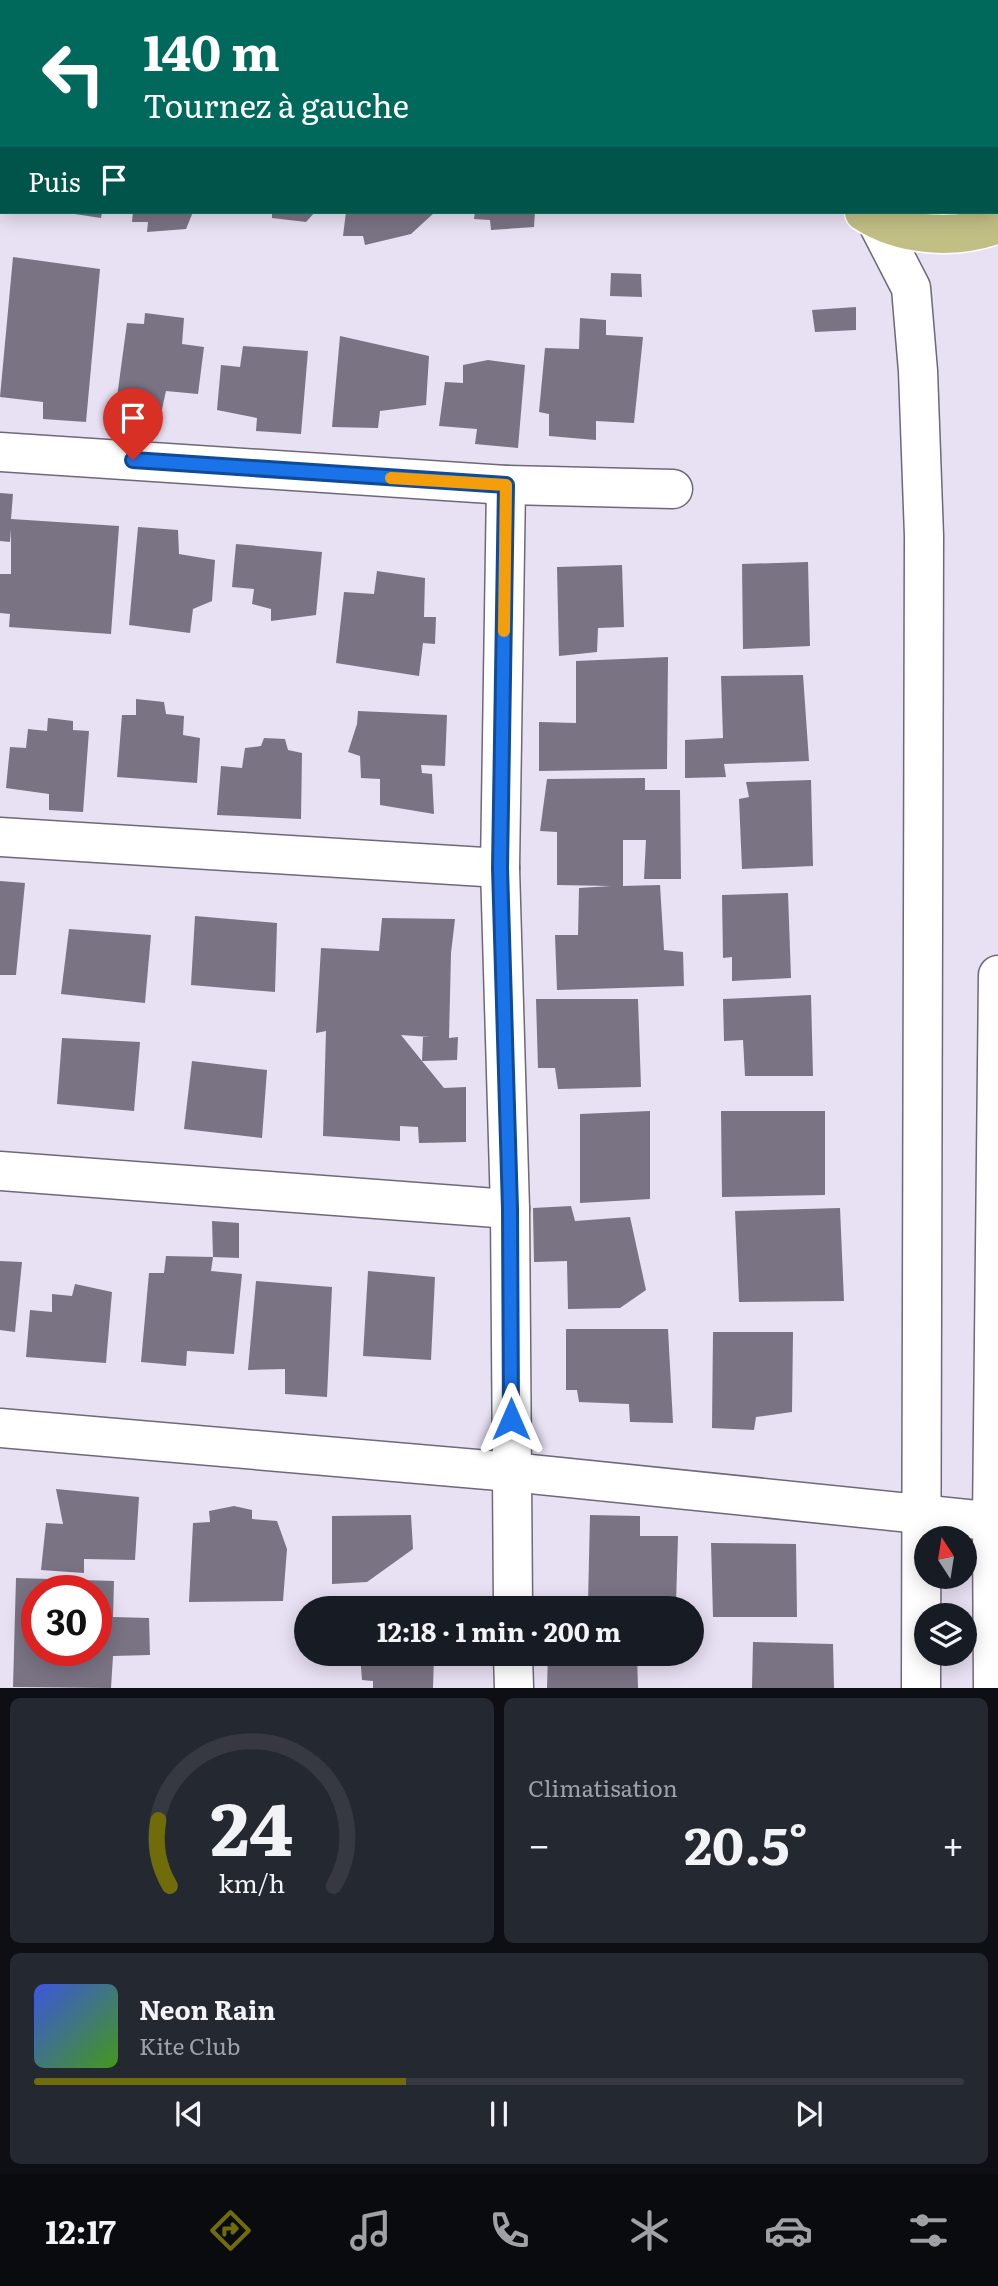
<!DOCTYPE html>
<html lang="fr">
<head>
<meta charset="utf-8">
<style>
  :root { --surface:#171b24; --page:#242831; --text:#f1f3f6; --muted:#9ea1a6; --line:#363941; --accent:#716c0a }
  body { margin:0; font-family:Literata,serif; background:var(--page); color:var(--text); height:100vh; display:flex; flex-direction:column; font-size:26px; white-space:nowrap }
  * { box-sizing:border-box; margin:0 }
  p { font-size:23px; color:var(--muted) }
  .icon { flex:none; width:38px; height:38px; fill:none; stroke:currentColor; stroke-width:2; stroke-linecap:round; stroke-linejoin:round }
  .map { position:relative; height:1688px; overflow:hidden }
  .panel { display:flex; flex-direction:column; gap:10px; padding:10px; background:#0d0f14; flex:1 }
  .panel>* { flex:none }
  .banner { position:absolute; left:0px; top:0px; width:999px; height:214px; box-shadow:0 4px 18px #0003; background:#00695c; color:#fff; overflow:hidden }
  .needle { width:46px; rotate:348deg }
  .buttons { position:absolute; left:914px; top:1526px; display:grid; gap:14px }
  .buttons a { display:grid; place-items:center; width:63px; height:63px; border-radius:50%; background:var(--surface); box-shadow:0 4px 18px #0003; font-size:35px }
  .speed { position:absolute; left:21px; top:1575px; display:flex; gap:14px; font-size:35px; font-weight:700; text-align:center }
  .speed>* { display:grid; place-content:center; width:91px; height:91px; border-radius:50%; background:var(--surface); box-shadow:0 4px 18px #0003; line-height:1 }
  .speed .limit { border:10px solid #d22; background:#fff; color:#111 }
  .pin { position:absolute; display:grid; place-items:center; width:60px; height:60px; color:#fff; margin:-72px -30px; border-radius:50% 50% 50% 0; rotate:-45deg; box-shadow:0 0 7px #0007 }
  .pin .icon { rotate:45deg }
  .me { position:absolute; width:77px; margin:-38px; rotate:0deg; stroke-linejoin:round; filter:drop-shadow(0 0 5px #0008) }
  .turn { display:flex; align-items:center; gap:24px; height:147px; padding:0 28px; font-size:32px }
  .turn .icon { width:91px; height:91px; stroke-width:2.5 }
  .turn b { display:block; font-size:49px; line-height:60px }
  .then { display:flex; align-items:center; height:66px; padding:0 28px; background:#0003; gap:14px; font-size:26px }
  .big { font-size:52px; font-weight:700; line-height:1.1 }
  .panel .card { flex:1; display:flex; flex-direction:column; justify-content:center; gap:10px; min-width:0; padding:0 24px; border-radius:10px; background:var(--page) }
  .panel .dial { align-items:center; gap:0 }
  .dial svg { height:182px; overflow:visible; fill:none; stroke:var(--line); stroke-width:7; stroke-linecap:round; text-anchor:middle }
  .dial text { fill:var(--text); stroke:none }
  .song { display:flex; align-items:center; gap:21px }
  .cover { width:84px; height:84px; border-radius:10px; background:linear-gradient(135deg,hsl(230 70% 55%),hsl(100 70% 35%)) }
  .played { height:7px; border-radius:4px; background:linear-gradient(90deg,var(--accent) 40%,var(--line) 40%) }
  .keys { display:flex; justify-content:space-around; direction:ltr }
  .heat { display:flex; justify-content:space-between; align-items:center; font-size:38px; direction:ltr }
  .panel .tiles { flex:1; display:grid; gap:10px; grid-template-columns:1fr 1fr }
  .card:last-child { grid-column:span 2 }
  .trip { position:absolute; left:294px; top:1596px; width:410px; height:70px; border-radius:35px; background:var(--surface); box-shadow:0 4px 18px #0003; font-weight:700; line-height:70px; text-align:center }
  .tab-bar { display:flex; height:112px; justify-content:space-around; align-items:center; background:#090b0e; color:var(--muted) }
  .tab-bar .icon { width:49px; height:49px }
  .tab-bar .on { color:var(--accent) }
  .tab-bar b { font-size:32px; color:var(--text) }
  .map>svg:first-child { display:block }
  .building { fill:#7a7384; fill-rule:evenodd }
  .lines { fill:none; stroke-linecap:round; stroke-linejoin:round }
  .minor-casing { stroke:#6f6878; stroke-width:41 }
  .major-casing { stroke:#fff; stroke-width:41 }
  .minor { stroke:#fff; stroke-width:38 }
  .major { stroke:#c2bf85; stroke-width:38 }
  .route-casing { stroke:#114b97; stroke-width:18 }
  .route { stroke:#1a73e8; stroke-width:12 }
  .slow { stroke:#f59e0b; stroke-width:12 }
</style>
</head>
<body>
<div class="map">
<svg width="998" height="1688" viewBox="0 0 998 1688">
  <rect width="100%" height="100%" fill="#e8e0f3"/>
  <g class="building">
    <path d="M 68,212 L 102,212 L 101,218 L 68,213 Z"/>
    <path d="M 133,212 L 193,212 L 186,229 L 147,232 L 148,222 L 132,222 Z"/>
    <path d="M 272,212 L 315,212 L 306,222 L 272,218 Z"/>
    <path d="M 346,212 L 435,212 L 411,234 L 365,245 L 363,236 L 343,236 Z"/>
    <path d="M 475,212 L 535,212 L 534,227 L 491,230 L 490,220 L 474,219 Z"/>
    <path d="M 13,257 L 100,269 L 86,422 L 43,419 L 43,402 L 0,397 Z"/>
    <path d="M 611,273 L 641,274 L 642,297 L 610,296 Z"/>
    <path d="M 856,307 L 856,330 L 815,332 L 812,310 Z"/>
    <path d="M 145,313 L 184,318 L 182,344 L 204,347 L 198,394 L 166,391 L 160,418 L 115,412 L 127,323 L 144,324 Z"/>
    <path d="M 580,318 L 606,320 L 606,335 L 643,337 L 634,423 L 596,421 L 596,440 L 549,436 L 549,414 L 539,412 L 545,348 L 579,349 Z"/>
    <path d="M 340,336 L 429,356 L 426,405 L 380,411 L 378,428 L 332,427 Z"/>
    <path d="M 243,346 L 308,351 L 301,434 L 256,431 L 257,418 L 217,410 L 221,365 L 240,367 Z"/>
    <path d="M 488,360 L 525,365 L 518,448 L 475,444 L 477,429 L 439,426 L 445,382 L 463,383 L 463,365 Z"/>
    <path d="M 0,493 L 13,494 L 11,519 L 119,526 L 111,634 L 9,627 L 10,614 L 0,613 L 0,574 L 11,574 L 11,529 L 10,542 L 0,541 Z"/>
    <path d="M 138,527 L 178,530 L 179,554 L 215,560 L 212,601 L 193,609 L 190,633 L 129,625 Z"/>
    <path d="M 236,544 L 322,552 L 316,615 L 271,621 L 271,609 L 252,604 L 254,589 L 232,587 Z"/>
    <path d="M 808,562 L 810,646 L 743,649 L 742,564 Z"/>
    <path d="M 622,565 L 624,627 L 598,628 L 597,652 L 559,656 L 557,567 Z"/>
    <path d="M 377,571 L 425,578 L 424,617 L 436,617 L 435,644 L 423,643 L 419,676 L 336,663 L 344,592 L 374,594 Z"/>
    <path d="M 668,657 L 667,769 L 539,771 L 539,722 L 576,723 L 576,661 Z"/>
    <path d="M 803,675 L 809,761 L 724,764 L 726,777 L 685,778 L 685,740 L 723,738 L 721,676 Z"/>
    <path d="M 136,699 L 164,702 L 166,714 L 184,716 L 183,735 L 200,738 L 197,783 L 117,777 L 122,715 L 136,715 Z"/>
    <path d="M 358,711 L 447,715 L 445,766 L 421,765 L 422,773 L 432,774 L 434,814 L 380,805 L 380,779 L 361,778 L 360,756 L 348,752 L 357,724 Z"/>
    <path d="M 48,718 L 73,721 L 73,730 L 89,731 L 83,812 L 49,810 L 49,794 L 6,788 L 10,747 L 26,748 L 28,729 L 47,731 Z"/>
    <path d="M 264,738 L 285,739 L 288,750 L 302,753 L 301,819 L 217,815 L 221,766 L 242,768 L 245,748 L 261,746 Z"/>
    <path d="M 645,778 L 645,790 L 680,790 L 681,879 L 644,879 L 646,840 L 623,840 L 623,886 L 660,885 L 664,950 L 683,952 L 684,986 L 557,990 L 555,935 L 578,935 L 579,888 L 611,886 L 557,885 L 557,832 L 540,831 L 547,779 Z"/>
    <path d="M 811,780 L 813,866 L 742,869 L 739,799 L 749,797 L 746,782 Z"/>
    <path d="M 0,881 L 25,883 L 16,975 L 0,975 Z"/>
    <path d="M 788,893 L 791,978 L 732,981 L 732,957 L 723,958 L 722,895 Z"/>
    <path d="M 195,916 L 277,923 L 275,992 L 191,985 Z"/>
    <path d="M 382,918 L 455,919 L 451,953 L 449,1038 L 458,1037 L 457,1060 L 422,1061 L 444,1088 L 466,1087 L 466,1142 L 419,1143 L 418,1127 L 400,1126 L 400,1141 L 323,1136 L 326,1031 L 316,1033 L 321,948 L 379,951 ZM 401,1035 L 430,1037 L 423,1037 L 422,1061 Z"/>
    <path d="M 69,929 L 151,935 L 145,1003 L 61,994 Z"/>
    <path d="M 811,995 L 813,1076 L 745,1076 L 743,1040 L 724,1041 L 723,999 Z"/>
    <path d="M 536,999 L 638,999 L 641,1087 L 558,1089 L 555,1068 L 538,1068 Z"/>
    <path d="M 62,1038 L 140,1042 L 134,1111 L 57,1104 Z"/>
    <path d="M 192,1061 L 267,1070 L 262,1138 L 184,1129 Z"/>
    <path d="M 650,1111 L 650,1199 L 580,1203 L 580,1114 Z"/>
    <path d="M 721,1111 L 825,1111 L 825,1195 L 722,1197 Z"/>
    <path d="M 571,1206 L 575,1221 L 630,1217 L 646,1290 L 620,1308 L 568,1309 L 567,1261 L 534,1262 L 533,1208 Z"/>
    <path d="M 840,1208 L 844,1301 L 739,1302 L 735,1211 Z"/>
    <path d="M 212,1221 L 239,1223 L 239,1258 L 213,1257 L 211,1271 L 242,1274 L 234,1354 L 187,1351 L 186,1366 L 141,1362 L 149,1273 L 164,1273 L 166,1256 L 213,1257 Z"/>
    <path d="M 0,1261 L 22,1262 L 15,1332 L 0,1330 Z"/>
    <path d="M 368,1271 L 435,1277 L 431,1360 L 363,1356 Z"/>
    <path d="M 256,1281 L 332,1287 L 327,1397 L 285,1394 L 285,1369 L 248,1370 Z"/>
    <path d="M 75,1284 L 112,1292 L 106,1363 L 26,1357 L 30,1310 L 52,1312 L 52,1294 L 72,1296 Z"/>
    <path d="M 566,1329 L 668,1329 L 673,1423 L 630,1422 L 629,1404 L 579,1402 L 577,1390 L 566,1390 Z"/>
    <path d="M 713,1332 L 793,1332 L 792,1412 L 756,1417 L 754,1430 L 712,1428 Z"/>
    <path d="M 56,1489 L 139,1497 L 135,1560 L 84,1559 L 84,1573 L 41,1570 L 46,1523 L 63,1524 Z"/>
    <path d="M 234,1506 L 252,1510 L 252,1519 L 277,1521 L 287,1549 L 283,1601 L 189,1602 L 193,1523 L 210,1522 L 209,1511 Z"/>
    <path d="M 411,1515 L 413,1549 L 367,1582 L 332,1584 L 332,1516 Z"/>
    <path d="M 590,1515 L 640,1516 L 640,1536 L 678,1536 L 676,1604 L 588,1603 Z"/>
    <path d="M 711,1543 L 796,1544 L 797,1617 L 713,1617 Z"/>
    <path d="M 16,1578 L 114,1581 L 113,1617 L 149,1618 L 150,1655 L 113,1656 L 111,1688 L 13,1687 ZM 37,1591 L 96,1591 L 96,1650 L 37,1650 Z"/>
    <path d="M 753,1642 L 833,1644 L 834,1688 L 752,1688 Z"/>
    <path d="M 360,1654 L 434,1654 L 433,1688 L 373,1688 L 373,1681 L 362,1680 Z"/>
    <path d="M 548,1654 L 637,1654 L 638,1688 L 547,1688 Z"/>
  </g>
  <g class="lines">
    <g class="minor-casing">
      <g id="minor">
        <path d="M 876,220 L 911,288 L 918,371 L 924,536 L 921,1688"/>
        <path d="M 0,452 L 506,485 L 673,489"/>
        <path d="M 506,485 L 500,868 L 510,1209 L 513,1608"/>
        <path d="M 0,837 L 500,868"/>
        <path d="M 0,1171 L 510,1209"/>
        <path d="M 0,1428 L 511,1472 L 998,1522"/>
        <path d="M 513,1654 L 514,1688"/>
        <path d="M 993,1688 L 992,1521 L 998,975"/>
      </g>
    </g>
    <g class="major-casing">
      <g id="major">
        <path d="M 795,2 L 795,0"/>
        <path d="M 0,20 L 2,20"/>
        <path d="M 864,212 C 902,237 956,240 998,224"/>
      </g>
    </g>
    <use href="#minor" class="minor"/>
    <use href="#major" class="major"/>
  </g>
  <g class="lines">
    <g class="route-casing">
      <path id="route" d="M 133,460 L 506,485 L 500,868 L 510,1209 L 511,1419"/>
    </g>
    <use href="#route" class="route"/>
    <path class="slow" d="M 391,478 L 506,485 L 504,631"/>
  </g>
</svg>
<div class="buttons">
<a><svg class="needle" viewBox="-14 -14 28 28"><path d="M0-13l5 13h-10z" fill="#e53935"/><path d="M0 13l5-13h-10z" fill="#9ea1a6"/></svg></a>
<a><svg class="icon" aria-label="layers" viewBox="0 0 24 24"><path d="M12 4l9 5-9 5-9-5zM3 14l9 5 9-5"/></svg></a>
</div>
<div class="speed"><div class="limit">30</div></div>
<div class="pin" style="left:133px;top:460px;background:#d93025"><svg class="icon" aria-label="arrive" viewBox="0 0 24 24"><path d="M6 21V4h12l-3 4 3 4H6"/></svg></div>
<svg class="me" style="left:511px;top:1419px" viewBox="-20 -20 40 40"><path d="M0-17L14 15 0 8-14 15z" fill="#1a73e8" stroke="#fff" stroke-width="4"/></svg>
<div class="trip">12:18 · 1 min · 200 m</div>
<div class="banner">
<div class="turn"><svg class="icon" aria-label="left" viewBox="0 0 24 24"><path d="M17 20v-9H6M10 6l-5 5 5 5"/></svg><div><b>140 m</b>Tournez à gauche</div></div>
<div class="then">Puis<svg class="icon" aria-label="arrive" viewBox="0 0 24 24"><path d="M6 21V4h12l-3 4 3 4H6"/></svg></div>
</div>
</div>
<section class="panel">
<div class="tiles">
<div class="card dial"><svg viewBox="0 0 100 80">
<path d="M14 69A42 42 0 1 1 86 69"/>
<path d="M14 69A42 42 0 0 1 9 40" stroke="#716c0a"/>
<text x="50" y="56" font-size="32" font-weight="700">24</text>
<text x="50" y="72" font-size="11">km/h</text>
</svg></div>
<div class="card"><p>Climatisation</p>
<div class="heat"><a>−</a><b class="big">20.5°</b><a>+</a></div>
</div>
<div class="card">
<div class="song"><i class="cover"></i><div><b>Neon Rain</b><p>Kite Club</p></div></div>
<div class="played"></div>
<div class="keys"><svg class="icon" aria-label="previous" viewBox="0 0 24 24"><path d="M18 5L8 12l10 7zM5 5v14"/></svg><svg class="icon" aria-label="pause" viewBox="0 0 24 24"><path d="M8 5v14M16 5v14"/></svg><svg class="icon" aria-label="next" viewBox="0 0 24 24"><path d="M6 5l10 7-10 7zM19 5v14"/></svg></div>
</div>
</div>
</section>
<nav class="tab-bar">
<b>12:17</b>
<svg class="icon on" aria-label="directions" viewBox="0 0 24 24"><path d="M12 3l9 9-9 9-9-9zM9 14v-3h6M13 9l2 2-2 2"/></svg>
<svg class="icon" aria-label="music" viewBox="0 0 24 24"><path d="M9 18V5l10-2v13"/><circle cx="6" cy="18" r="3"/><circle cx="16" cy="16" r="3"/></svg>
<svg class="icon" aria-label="phone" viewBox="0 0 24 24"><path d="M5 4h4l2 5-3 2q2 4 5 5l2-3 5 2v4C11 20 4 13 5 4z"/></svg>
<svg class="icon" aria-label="climate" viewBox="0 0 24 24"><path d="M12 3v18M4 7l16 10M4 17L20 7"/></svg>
<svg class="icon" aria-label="car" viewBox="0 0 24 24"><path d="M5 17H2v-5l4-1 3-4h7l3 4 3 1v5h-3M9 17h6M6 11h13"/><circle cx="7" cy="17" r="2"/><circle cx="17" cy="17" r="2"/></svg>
<svg class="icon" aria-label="filters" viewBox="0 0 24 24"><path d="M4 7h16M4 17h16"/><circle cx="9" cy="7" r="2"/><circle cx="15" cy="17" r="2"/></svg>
</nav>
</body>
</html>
